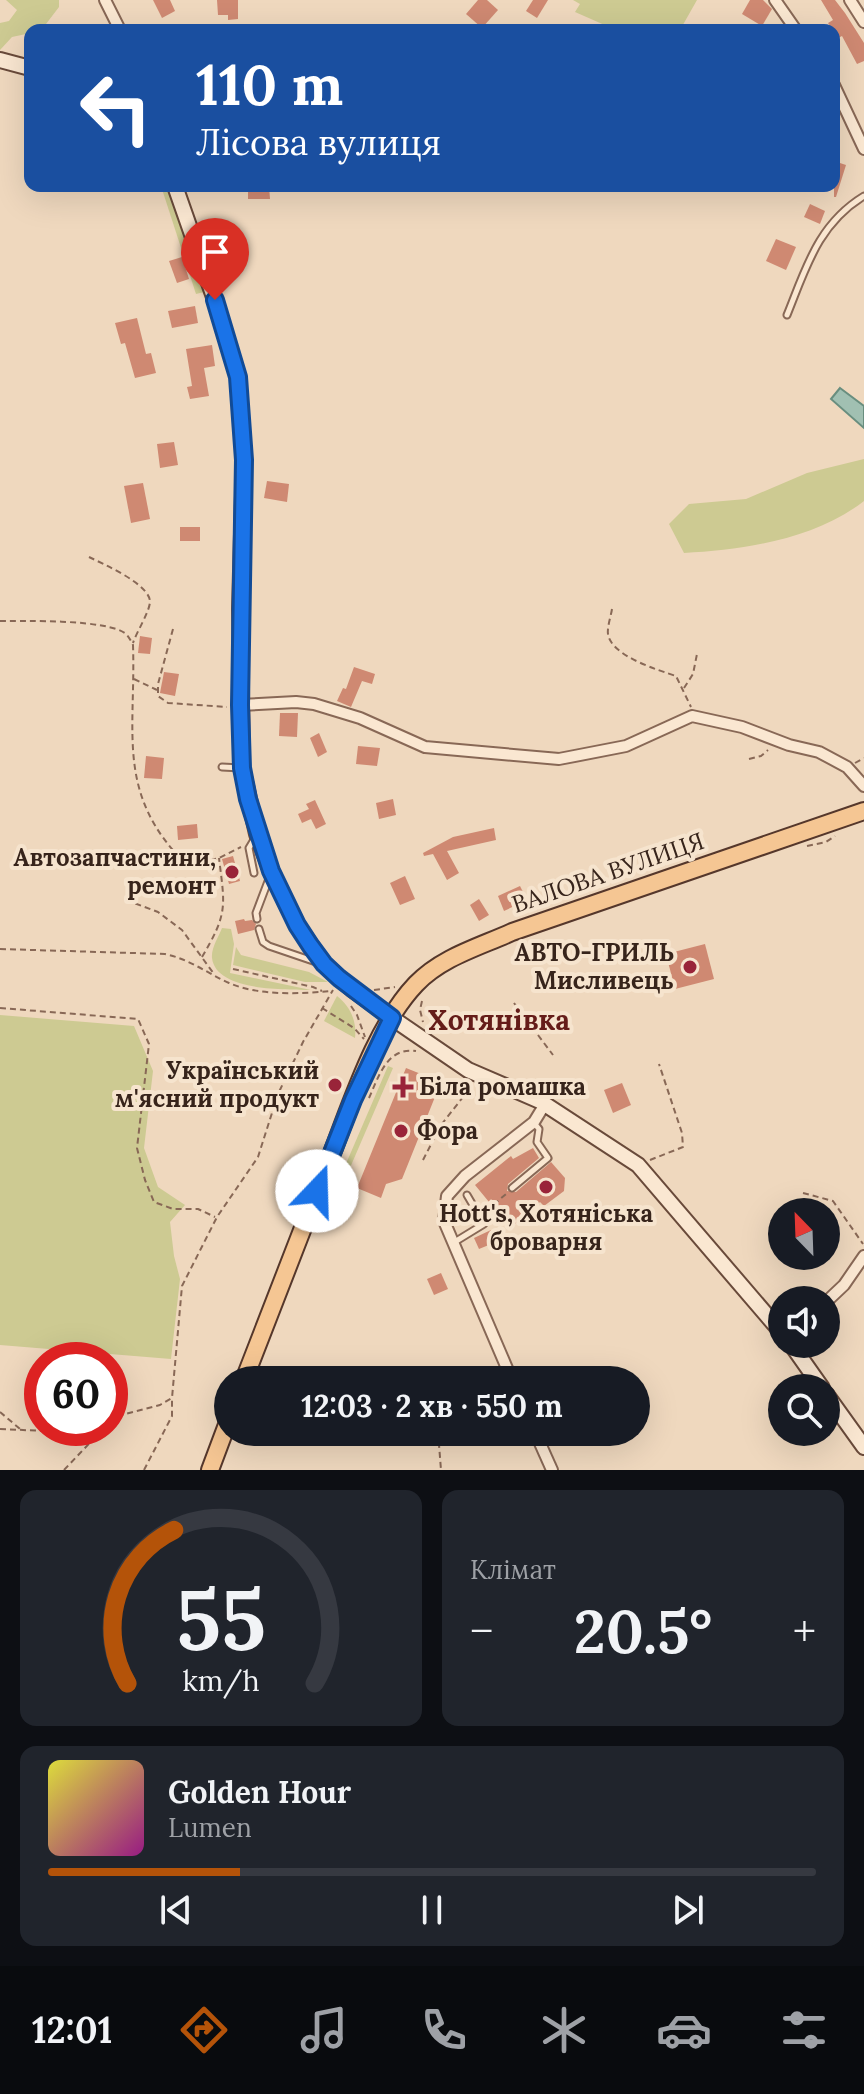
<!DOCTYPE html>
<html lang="uk">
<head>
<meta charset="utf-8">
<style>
  :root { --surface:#171b24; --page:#20242c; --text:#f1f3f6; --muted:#9ea1a6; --line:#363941; --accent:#b45309 }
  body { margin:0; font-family:Lora,serif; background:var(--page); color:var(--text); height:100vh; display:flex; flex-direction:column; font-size:30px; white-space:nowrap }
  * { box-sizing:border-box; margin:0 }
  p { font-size:26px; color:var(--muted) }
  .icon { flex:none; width:44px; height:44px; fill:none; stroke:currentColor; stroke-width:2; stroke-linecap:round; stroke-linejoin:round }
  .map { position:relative; height:1470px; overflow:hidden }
  .side { display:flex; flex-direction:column; gap:20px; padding:20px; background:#0d0f14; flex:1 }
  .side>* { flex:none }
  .top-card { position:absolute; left:24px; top:24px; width:816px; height:168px; border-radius:16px; box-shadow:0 8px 32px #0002; background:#1a4fa0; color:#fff; overflow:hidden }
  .needle { width:52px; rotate:337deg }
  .controls { position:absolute; left:768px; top:1198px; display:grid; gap:16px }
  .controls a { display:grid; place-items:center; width:72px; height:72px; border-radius:50%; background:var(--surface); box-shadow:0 8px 32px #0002; font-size:40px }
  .speed { position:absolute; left:24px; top:1342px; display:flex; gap:16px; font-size:40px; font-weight:700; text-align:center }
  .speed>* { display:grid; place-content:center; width:104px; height:104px; border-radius:50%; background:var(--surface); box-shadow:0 8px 32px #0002; line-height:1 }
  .speed .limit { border:12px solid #d22; background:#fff; color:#111 }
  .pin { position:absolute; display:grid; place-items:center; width:68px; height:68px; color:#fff; margin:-82px -34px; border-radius:50% 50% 50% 0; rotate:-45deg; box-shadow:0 0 8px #0007 }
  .pin .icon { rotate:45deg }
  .me { position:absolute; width:88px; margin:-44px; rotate:21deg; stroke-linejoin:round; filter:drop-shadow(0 0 6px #0008) }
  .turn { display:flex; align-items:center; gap:28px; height:168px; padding:0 40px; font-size:36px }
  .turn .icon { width:104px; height:104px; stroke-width:2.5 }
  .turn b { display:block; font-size:56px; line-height:68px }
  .big { font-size:60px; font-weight:700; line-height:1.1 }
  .side .widget { flex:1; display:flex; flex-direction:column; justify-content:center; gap:12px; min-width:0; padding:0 28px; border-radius:16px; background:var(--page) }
  .side .dial { align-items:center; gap:0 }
  .dial svg { height:208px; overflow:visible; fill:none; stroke:var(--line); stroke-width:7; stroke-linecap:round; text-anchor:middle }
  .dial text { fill:var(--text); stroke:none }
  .song { display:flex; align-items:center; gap:24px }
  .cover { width:96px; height:96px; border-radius:12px; background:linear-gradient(135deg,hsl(60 70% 55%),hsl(310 70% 35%)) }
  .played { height:8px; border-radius:4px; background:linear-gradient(90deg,var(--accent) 25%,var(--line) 25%) }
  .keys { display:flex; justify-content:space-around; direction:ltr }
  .heat { display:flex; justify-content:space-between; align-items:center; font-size:44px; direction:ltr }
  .side .tiles { flex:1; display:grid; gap:20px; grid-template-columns:1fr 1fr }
  .widget:last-child { grid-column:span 2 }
  .trip { position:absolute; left:214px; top:1366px; width:436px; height:80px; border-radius:40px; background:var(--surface); box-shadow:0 8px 32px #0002; font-weight:700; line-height:80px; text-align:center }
  .menu { display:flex; height:128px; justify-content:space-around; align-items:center; background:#090b0e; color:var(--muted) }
  .menu .icon { width:56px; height:56px }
  .menu .current { color:var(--accent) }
  .menu b { font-size:36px; color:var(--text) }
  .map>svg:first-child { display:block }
  .green { fill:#cdca92 }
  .water { fill:#a1c0b2; stroke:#698e7f; stroke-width:2 }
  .building { fill:#cf8972 }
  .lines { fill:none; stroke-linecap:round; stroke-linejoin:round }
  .lane-casing { stroke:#886856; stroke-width:9 }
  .street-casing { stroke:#886856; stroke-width:14 }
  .secondary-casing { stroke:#694a3a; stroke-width:18 }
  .primary-casing { stroke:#55372b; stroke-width:20 }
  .path { stroke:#886856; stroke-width:2; stroke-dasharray:6 4; stroke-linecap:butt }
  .lane { stroke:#fae7d1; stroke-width:5 }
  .street { stroke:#fae7d1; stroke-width:10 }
  .secondary { stroke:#fae7d1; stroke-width:14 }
  .primary { stroke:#f5c693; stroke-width:16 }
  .route-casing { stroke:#114b97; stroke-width:20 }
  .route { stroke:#1a73e8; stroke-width:14 }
  .poi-dot { fill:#992439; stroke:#f6e4ce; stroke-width:3 }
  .labels { text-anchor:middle; stroke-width:8; stroke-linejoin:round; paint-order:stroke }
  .poi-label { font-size:24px; font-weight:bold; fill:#37241b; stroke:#f6e4ce; text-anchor:end }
  .street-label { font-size:24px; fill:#37241b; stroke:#f6e4ce }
  .quarter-label { font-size:28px; font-weight:bold; fill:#651c19; stroke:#f6e4ce }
</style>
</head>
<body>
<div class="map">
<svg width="864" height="1470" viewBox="0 0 864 1470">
  <rect width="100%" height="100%" fill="#efd8be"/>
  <g class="green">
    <path d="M 6,0 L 59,0 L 59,7 L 46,24 L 26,34 L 12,37 L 0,50 L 0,23 L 9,21 L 17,10 Z"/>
    <path d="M 573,0 L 697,0 L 680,30 L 616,30 L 575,12 L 580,4 Z"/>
    <path d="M 161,186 L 170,186 L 208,291 L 196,294 Z"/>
    <path d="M 864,459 L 864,501 C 815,539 744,550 684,553 L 669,524 L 689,504 L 746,499 L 807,473 Z"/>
    <path d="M 222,928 L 231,929 L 234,944 L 230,973 L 311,990 C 287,989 216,992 212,958 C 211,948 219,936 222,928 Z"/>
    <path d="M 236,947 L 241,955 L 309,972 L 328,982 L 305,982 L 233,965 Z"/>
    <path d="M 337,996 C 350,1006 357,1021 355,1038 L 324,1021 Z"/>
    <path d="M 0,1015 L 134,1026 L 153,1071 L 144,1148 L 158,1187 L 185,1205 L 170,1222 L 174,1256 L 180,1279 L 171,1359 L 0,1345 Z"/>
    <path d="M 388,1066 L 393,1068 L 340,1191 L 337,1198 L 333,1197 L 333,1194 Z"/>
  </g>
  <path class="water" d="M 840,388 L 864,406 L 864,428 L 831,399 Z"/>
  <g class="building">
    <path d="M 153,0 L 170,0 L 175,11 L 162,18 Z"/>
    <path d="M 217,0 L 238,0 L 238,19 L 228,20 L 228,15 L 218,15 Z"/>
    <path d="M 478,0 L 487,0 L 498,10 L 482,28 L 466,14 Z"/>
    <path d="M 533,0 L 548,0 L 537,18 L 526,11 Z"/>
    <path d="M 750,0 L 763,0 L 772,9 L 762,26 L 742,14 Z"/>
    <path d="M 821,0 L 835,0 L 845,13 L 864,43 L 864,61 L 857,64 L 842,36 L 838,38 L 828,23 L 833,20 Z"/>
    <path d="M 834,161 L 846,165 L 836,197 L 834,197 Z"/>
    <path d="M 248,186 L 269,186 L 270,199 L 248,199 Z"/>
    <path d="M 810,204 L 825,211 L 820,224 L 804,217 Z"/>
    <path d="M 776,239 L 796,247 L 786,270 L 766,261 Z"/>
    <path d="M 182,257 L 189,279 L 177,283 L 169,261 Z"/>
    <path d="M 195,306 L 198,323 L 172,328 L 168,311 Z"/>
    <path d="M 137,318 L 146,354 L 151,353 L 156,373 L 135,378 L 125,343 L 121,344 L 115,323 Z"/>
    <path d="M 212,345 L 215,366 L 204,368 L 209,396 L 190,399 L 187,387 L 192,386 L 186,349 Z"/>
    <path d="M 174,442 L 178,465 L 160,468 L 157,444 Z"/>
    <path d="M 267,481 L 289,484 L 287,502 L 264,498 Z"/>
    <path d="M 143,483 L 150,519 L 131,523 L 124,486 Z"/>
    <rect x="180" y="527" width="20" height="14"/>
    <path d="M 140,636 L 152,638 L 150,654 L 138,653 Z"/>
    <path d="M 354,667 L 375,674 L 372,684 L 362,681 L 351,707 L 337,701 L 343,688 L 346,689 Z"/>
    <path d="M 164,672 L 179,674 L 175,696 L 160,693 Z"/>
    <path d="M 280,713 L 298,713 L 297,737 L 279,736 Z"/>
    <path d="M 319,733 L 327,752 L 318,757 L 310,738 Z"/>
    <path d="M 358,746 L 380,748 L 377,766 L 356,764 Z"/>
    <path d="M 146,756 L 164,758 L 162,779 L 144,778 Z"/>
    <path d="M 393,799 L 396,815 L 379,819 L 376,803 Z"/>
    <path d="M 315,800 L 326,824 L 316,829 L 311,819 L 302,823 L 298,814 L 309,809 L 306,804 Z"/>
    <path d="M 197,824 L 198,838 L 178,840 L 177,826 Z"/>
    <path d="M 494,828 L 496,840 L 447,851 L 459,873 L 447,880 L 433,854 L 424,856 L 423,853 L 453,837 Z"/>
    <path d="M 233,856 L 240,881 L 229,884 L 222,859 Z"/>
    <path d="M 405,876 L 415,899 L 400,905 L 390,883 Z"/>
    <path d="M 520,886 L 527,900 L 504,911 L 498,896 Z"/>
    <path d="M 479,899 L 489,915 L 479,921 L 470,905 Z"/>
    <path d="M 244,919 L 245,921 L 252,920 L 256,924 L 254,930 L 238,934 L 235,921 Z"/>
    <path d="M 705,944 L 714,979 L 675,989 L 666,954 Z"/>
    <path d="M 406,1068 L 441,1082 L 402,1179 L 386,1184 L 381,1198 L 357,1188 Z"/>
    <path d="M 622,1083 L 631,1105 L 613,1113 L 604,1090 Z"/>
    <path d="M 533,1148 L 539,1158 L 508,1184 L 507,1191 L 516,1192 L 551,1162 L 565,1178 L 564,1191 L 544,1206 L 540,1202 L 514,1225 L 491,1199 L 489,1202 L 475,1185 L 511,1156 L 513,1159 Z"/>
    <path d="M 491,1230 L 496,1242 L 479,1249 L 474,1238 Z"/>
    <path d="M 441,1273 L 448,1289 L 434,1295 L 427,1279 Z"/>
  </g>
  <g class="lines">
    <g class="lane-casing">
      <g id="lane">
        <path d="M 787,315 C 806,268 818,224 864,196"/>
        <path d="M 222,767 L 241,768"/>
        <path d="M 254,873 L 249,848 L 255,838"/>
        <path d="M 257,919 L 256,913 L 270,876"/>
        <path d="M 259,929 L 263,942 L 269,946 L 316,962"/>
        <path d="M 512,1188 L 548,1158 L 537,1142 L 539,1129 L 534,1123"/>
        <path d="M 453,1243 L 484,1224 L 467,1195"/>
      </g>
    </g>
    <g class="street-casing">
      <g id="street">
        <path d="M 105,0 L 120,30"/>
        <path d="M 775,0 L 796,30"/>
        <path d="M 850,0 L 864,22"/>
        <path d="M 834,85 L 864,149"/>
        <path d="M 240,705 L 296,702 L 314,704 L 360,718 L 425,747 L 559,759 L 626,746 L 692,716 L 742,727 L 789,745 L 819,752 L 847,767 L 864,786"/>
        <path d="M 826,1302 L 844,1285 L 864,1256"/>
        <path d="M 512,1380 L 444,1221 L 447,1196 L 465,1176 L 534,1122 L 545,1104"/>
        <path d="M 535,1432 L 552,1470"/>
      </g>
    </g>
    <g class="secondary-casing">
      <g id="secondary">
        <path d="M 0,60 L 30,68"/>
        <path d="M 175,186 L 215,300 L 238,377 L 244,460 L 240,609 L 242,768 L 257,834 L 271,871 L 297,925 L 324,964 L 353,990 L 392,1018 L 468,1070 L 540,1101 L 638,1165 L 782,1333"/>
        <path d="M 791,1344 L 822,1388"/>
        <path d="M 826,1394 L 864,1447"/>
      </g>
    </g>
    <g class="primary-casing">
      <g id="primary">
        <path d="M 244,1380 C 274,1304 303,1228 332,1153 C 353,1099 376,1026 416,984 C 442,957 479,947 512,932 L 864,811"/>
        <path d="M 210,1470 L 228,1422"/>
      </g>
    </g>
    <g class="path">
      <path d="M 89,557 C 103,564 150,584 150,602 C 149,613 137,631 133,643"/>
      <path d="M 612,609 C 611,616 607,627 608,634 C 611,656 658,670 676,676 L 691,707"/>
      <path d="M 0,621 C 25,621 108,619 126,634 C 129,637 131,641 133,645 C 136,733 115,795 187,865 L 219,858 L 241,847"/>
      <path d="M 173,629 L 158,684 L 158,696 L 168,703 L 227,707"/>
      <path d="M 134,679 L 157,690"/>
      <path d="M 684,688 L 693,674 L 697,654"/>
      <path d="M 749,759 L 761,756 L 768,750"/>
      <path d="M 855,763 L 864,758"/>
      <path d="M 807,846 L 826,842 L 835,836"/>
      <path d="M 126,900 L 158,912 L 182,930 L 214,974"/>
      <path d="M 0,949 L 165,954 C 189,959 207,973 229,983 C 259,996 299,994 331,991"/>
      <path d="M 202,957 C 228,913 225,907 219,858"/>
      <path d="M 233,969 L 313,987 L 322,991"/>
      <path d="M 374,990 L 395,987"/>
      <path d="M 422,1001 L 420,1010 L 423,1022"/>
      <path d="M 514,1003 L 553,1055"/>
      <path d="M 351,1006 L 357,1015 L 365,1037"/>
      <path d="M 0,1008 L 138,1019 L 149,1044 L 137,1148 L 145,1180 L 154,1202 L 173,1209 L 198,1209 L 215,1217"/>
      <path d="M 322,1008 L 354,1028 L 364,1039"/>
      <path d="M 369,1098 C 379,1076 387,1047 416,1051"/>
      <path d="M 423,1160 L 441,1125 L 467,1092 L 467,1083"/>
      <path d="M 650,1160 L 683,1147 L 682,1133 L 659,1064"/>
      <path d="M 803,1193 L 833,1201 L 863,1244"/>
      <path d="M 486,1211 L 506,1194"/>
      <path d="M 479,1380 L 497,1370"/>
      <path d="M 0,1412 L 20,1429"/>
      <path d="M 110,1422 L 114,1417 L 160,1405 L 172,1398 L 182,1286 L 217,1217 L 258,1157 L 278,1094 L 303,1042 L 333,990"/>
      <path d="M 0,1429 L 46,1431 L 63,1428"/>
      <path d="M 438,1432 L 441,1470"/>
      <path d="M 64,1470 L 104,1428"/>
      <path d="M 144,1470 L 172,1416 L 172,1399"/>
    </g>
    <use href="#lane" class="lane"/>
    <use href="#street" class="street"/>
    <use href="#secondary" class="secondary"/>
    <use href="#primary" class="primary"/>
  </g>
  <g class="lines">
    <g class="route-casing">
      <path id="route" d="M 215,300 L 238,377 L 244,460 L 240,705 L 242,768 L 248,799 L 271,871 L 297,925 L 310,945 L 324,964 L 339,978 L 392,1018 L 353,1100 L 317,1191"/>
    </g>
    <use href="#route" class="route"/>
  </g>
  <g class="poi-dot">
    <circle cx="232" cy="872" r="8"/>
    <circle cx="690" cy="967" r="8"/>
    <circle cx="335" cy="1085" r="8"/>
    <path d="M399 1075h8v8h8v8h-8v8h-8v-8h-8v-8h8z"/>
    <circle cx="401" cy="1131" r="8"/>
    <circle cx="546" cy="1187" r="8"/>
  </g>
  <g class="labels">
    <g class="poi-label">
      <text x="216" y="866">Автозапчастини,<tspan x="216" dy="28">ремонт</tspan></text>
      <text x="674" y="961">АВТО-ГРИЛЬ<tspan x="674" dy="28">Мисливець</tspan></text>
      <text x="319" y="1079">Український<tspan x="319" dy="28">м'ясний продукт</tspan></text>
      <text x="419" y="1095" text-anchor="start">Біла ромашка</text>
      <text x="417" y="1139" text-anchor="start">Фора</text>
      <text x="546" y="1222" text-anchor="middle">Hott's, Хотяніська<tspan x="546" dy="28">броварня</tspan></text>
    </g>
    <g class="street-label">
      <text transform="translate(608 873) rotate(-19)" y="8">ВАЛОВА ВУЛИЦЯ</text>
    </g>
    <g class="quarter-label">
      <text x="499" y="1030">Хотянівка</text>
    </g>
  </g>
</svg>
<div class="controls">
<a><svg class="needle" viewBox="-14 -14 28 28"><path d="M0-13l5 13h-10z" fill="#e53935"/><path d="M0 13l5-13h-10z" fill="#9ea1a6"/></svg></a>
<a><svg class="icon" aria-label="sound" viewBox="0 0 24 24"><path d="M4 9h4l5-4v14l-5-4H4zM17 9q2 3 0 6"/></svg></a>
<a><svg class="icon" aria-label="search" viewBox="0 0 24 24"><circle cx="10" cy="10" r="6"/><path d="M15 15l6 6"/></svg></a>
</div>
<div class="speed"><div class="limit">60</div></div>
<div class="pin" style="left:215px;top:300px;background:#d93025"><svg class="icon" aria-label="arrive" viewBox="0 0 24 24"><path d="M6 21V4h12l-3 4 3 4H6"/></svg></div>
<svg class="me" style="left:317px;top:1191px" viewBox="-20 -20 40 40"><circle r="19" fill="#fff"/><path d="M0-13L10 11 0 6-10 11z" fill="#1a73e8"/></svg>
<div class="trip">12:03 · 2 хв · 550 m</div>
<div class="top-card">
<div class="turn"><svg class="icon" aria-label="left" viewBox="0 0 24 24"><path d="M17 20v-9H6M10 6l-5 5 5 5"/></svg><div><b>110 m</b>Лісова вулиця</div></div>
</div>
</div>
<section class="side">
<div class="tiles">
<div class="widget dial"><svg viewBox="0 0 100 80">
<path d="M14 69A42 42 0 1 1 86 69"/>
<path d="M14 69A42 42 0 0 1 32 10" stroke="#b45309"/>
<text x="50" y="56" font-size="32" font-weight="700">55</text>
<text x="50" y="72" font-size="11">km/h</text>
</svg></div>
<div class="widget"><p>Клімат</p>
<div class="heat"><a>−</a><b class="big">20.5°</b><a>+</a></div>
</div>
<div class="widget">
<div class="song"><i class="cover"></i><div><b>Golden Hour</b><p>Lumen</p></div></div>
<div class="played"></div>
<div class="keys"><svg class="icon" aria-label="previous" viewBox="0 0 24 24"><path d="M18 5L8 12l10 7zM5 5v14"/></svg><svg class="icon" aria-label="pause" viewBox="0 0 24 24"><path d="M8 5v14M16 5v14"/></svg><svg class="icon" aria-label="next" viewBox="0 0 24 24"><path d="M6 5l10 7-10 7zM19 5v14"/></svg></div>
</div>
</div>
</section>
<nav class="menu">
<b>12:01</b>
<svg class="icon current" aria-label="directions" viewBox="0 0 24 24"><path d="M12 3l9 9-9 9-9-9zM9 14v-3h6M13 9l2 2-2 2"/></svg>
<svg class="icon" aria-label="music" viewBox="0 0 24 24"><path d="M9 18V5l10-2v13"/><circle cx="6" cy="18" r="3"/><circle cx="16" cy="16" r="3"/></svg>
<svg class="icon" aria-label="phone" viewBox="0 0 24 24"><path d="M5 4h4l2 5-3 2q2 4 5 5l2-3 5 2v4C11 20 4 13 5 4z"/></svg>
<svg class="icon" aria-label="climate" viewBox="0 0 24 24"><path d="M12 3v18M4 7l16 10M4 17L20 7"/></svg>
<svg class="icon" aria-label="car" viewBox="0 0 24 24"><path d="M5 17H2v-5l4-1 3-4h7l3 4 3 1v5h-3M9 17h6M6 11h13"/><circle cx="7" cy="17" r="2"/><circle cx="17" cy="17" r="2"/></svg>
<svg class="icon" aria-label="filters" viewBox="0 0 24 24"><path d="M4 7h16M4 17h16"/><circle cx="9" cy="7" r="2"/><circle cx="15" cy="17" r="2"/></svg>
</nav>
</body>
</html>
